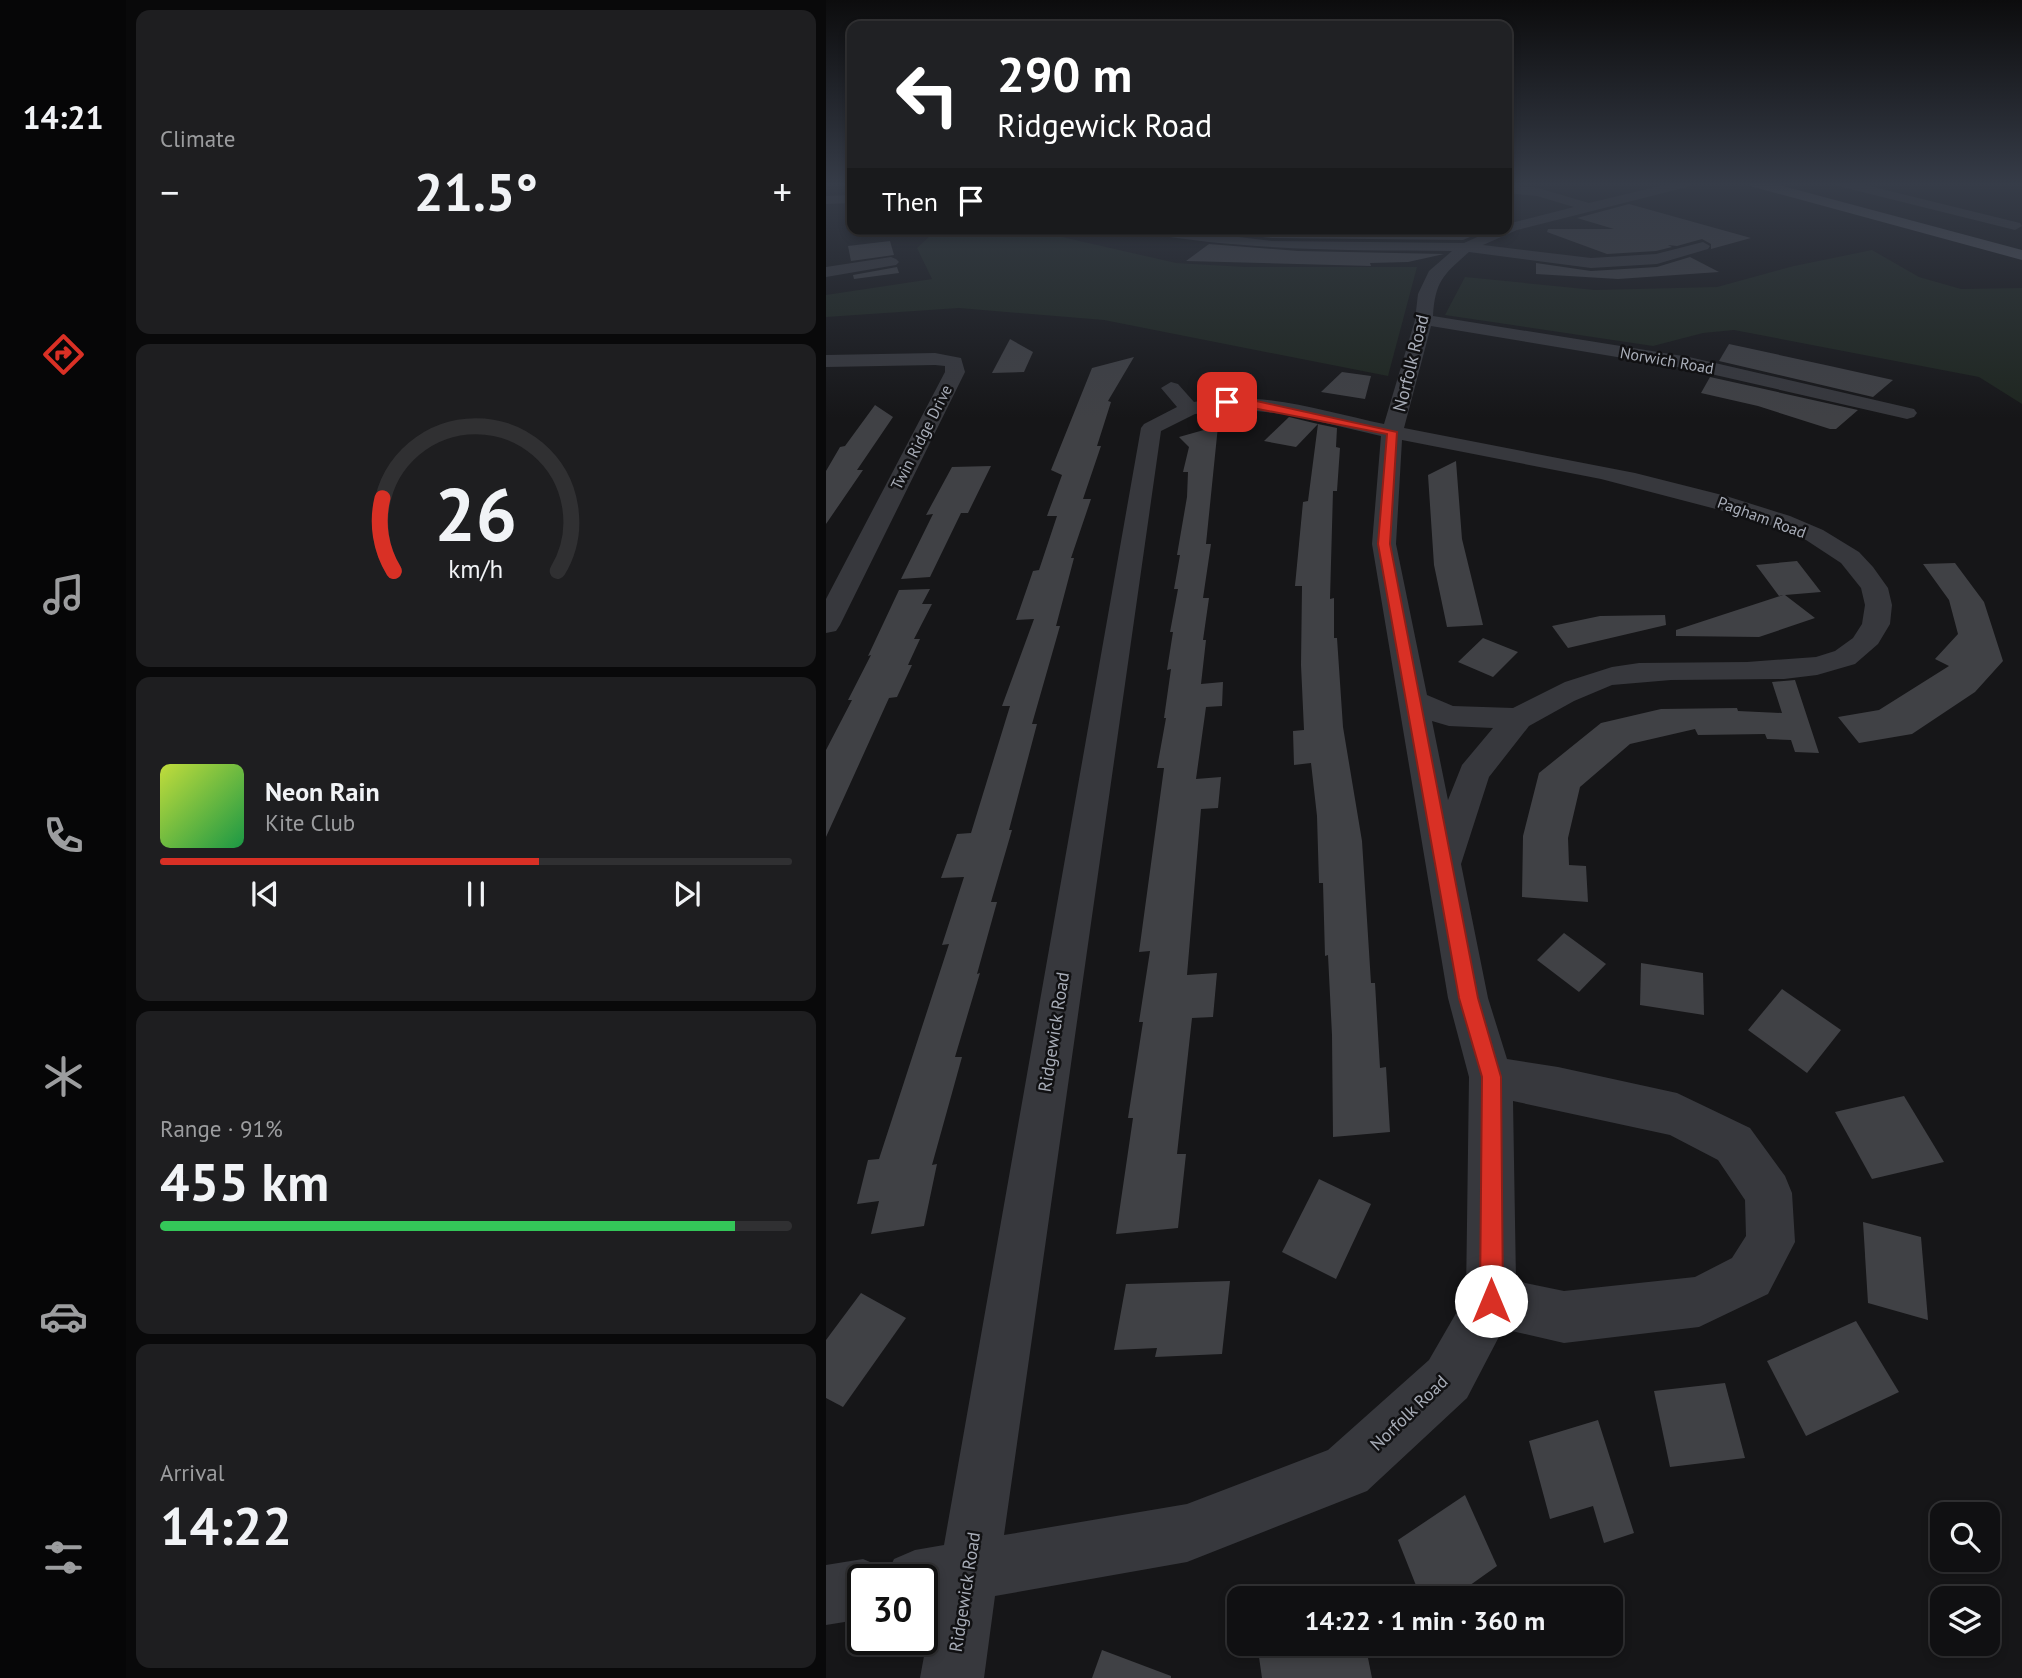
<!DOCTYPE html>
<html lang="en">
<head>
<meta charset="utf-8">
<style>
  :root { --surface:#101012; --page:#1e1e20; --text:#f1f3f6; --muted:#9c9d9f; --line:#303032; --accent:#d93025 }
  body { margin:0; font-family:"PT Sans",sans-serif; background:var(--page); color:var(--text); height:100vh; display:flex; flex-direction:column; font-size:26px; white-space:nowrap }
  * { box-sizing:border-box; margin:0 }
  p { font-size:23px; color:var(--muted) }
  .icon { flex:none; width:38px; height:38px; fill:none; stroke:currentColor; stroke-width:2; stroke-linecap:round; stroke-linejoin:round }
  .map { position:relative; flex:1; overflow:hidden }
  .drawer { display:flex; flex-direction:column; gap:10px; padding:10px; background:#09090a; width:700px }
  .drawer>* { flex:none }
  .guide { position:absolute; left:21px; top:21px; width:665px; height:214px; border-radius:14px; box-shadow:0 4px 10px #0003,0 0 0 2px var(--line); background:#202124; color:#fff; overflow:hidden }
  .tools { position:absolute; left:1104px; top:1502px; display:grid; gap:14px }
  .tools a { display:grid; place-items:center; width:70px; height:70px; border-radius:14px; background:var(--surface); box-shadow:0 4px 10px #0003,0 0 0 2px var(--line); font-size:35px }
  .speed { position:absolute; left:21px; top:1564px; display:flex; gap:14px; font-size:35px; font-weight:700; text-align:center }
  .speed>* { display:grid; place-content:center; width:91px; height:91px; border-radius:50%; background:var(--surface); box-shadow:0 4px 10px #0003,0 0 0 2px var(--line); line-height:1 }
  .speed .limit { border:4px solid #111; border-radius:10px; background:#fff; color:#111 }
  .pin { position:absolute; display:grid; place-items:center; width:60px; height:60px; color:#fff; margin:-30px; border-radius:14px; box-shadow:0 4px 10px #0006 }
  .me { position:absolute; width:77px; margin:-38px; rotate:0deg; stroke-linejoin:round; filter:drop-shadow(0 0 5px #0008) }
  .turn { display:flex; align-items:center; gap:24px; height:147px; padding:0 35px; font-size:32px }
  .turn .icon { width:91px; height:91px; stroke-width:2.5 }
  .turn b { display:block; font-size:49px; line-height:60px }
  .then { display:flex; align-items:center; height:66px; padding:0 35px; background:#0003; gap:14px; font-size:26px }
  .big { font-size:52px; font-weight:600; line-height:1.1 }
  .drawer .tile { flex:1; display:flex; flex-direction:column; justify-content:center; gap:10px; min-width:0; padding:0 24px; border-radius:14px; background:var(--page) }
  .drawer .dial { align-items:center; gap:0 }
  .dial svg { height:182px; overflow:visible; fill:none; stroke:var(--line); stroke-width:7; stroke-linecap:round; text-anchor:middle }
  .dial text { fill:var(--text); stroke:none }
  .song { display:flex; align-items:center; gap:21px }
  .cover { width:84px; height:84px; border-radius:10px; background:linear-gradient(135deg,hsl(70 70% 55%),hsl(140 70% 35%)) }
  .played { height:7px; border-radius:4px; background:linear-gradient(90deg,var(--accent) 60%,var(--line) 60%) }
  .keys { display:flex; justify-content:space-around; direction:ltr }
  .heat { display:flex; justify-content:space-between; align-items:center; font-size:38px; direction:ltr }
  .charge { height:10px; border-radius:5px; background:linear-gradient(90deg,#34c759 91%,var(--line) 0) }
  .trip { position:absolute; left:401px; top:1586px; width:396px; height:70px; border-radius:14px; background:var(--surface); box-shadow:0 4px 10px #0003,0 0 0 2px var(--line); font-weight:600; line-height:70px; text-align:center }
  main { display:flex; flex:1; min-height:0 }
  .menu { display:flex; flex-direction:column; width:126px; justify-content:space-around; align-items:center; background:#060607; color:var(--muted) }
  .menu .icon { width:49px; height:49px }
  .menu .active { color:var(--accent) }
  .menu b { font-size:32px; color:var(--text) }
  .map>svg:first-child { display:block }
  .green { fill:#1e261f }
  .building { fill:#404145 }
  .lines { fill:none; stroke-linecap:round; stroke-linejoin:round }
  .street { fill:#37383d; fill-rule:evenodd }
  .primary { fill:#53555c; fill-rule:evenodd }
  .route { fill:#d93025; stroke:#8d1f18; stroke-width:2 }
  .labels { text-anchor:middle; stroke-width:5; stroke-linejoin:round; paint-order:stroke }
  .far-street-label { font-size:16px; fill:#a8adb8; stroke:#111113 }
  .street-label { font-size:18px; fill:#a8adb8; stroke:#111113 }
</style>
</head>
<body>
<main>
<nav class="menu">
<b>14:21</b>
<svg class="icon active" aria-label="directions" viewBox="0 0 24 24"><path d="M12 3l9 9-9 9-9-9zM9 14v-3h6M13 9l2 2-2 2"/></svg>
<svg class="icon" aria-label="music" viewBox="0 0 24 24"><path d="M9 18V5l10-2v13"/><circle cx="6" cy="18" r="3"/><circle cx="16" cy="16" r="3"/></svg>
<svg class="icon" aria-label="phone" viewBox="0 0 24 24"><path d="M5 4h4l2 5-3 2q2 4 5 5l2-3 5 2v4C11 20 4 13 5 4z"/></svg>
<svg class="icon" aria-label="climate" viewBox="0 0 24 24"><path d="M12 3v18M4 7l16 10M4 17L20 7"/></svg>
<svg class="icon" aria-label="car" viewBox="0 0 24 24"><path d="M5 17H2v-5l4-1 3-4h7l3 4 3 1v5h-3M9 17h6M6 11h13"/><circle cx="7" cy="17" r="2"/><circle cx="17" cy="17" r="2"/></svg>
<svg class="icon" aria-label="filters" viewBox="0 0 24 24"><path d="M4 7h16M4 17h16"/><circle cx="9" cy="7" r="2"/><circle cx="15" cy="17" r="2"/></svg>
</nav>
<section class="drawer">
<div class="tile"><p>Climate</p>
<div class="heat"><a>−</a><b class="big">21.5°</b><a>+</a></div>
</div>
<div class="tile dial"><svg viewBox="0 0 100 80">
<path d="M14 69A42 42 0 1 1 86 69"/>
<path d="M14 69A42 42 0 0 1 9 37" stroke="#d93025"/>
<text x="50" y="56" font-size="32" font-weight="700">26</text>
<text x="50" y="72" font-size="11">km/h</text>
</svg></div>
<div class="tile">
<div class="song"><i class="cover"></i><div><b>Neon Rain</b><p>Kite Club</p></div></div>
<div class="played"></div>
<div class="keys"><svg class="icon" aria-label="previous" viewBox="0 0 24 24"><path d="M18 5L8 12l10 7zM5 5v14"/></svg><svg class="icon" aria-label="pause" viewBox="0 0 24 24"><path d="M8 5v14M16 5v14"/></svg><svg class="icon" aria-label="next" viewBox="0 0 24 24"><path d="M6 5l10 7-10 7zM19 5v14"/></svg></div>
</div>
<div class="tile"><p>Range · 91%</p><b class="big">455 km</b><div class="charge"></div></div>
<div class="tile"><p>Arrival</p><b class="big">14:22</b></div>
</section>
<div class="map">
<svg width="1196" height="1678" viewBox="0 0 1196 1678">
  <rect width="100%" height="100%" fill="#161618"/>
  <g class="green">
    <path d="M 102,229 L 201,229 L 350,263 L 419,267 L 591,267 L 562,376 L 278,320 L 133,308 L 0,317 L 0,295 L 106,279 L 91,248 L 105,235 Z"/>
    <path d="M 1046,250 L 1093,277 L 1135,289 L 1196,288 L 1196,404 L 1153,377 L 908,330 L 877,333 L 827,346 L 619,315 L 639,277 L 769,290 L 891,287 L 968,266 Z"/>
  </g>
  <g class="building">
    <path d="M 803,204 L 925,238 L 885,249 L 885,244 L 876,239 L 851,246 L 842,245 L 846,247 L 830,251 L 765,255 L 781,254 L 721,232 L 722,229 L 788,229 L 751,218 Z"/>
    <path d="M 404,229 L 662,229 L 637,240 L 446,238 L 399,233 Z"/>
    <path d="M 64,241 L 68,255 L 25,261 L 22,246 Z"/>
    <path d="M 383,244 L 472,251 L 618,254 L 582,262 L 544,263 L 545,266 L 360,261 Z"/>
    <path d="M 864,257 L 893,272 L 792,279 L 710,274 L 710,263 L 765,271 L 831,267 Z"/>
    <path d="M 71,267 L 73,273 L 28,279 L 27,275 Z"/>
    <path d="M 184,339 L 207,352 L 198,372 L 166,373 Z"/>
    <path d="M 903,344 L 1004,366 L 1067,380 L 1047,397 L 893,361 Z"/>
    <path d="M 308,357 L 282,401 L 285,402 L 271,446 L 275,446 L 257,499 L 265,499 L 245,558 L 248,558 L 230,626 L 234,626 L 206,724 L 211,724 L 183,830 L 186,830 L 165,902 L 171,902 L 151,974 L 154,973 L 129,1057 L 136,1057 L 106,1165 L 111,1164 L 98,1226 L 45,1234 L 53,1201 L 31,1204 L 42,1160 L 53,1159 L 123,944 L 116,945 L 138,877 L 115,878 L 131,834 L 145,833 L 184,706 L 176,706 L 208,619 L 190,620 L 207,571 L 213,570 L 231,516 L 221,516 L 236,475 L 225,470 L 266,368 Z"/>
    <path d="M 516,372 L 545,376 L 539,399 L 495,392 Z"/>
    <path d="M 884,377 L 1032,410 L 1010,429 L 1004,429 L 932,406 L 875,393 Z"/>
    <path d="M 49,405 L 67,417 L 31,470 L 37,470 L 0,524 L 0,471 L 14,447 L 19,446 Z"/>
    <path d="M 463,417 L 492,424 L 470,447 L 438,441 Z"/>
    <path d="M 492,424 L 511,428 L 510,447 L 514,448 L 511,491 L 507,491 L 504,599 L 508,598 L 508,638 L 511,638 L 517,727 L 536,841 L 545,983 L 549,983 L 554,1068 L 560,1067 L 564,1132 L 507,1137 L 506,1035 L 502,955 L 499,956 L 497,883 L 493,883 L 491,816 L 485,763 L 468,765 L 467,731 L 478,730 L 475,665 L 476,586 L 469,586 L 477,502 L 482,501 Z"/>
    <path d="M 392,426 L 380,544 L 385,544 L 377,598 L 383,598 L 377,640 L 380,640 L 375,684 L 397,682 L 396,706 L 380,707 L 370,779 L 395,777 L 392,808 L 375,809 L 361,975 L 391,973 L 387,1017 L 366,1018 L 351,1154 L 360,1154 L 352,1228 L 290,1234 L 307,1118 L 302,1118 L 317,1022 L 313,1022 L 324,951 L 313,952 L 338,768 L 331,768 L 340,718 L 338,718 L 345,669 L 341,670 L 347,632 L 344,632 L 352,589 L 348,589 L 354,555 L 351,555 L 361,497 L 362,472 L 357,472 L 363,447 L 353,437 Z"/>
    <path d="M 630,461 L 636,539 L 657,625 L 621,627 L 608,565 L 602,475 Z"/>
    <path d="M 165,466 L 142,513 L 135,513 L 104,577 L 75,579 L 107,514 L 100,515 L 126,467 Z"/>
    <path d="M 971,561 L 995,592 L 959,595 L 989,618 L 933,637 L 850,636 L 850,630 L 957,595 L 953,596 L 930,565 Z"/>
    <path d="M 1129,563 L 1158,602 L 1177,661 L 1149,692 L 1086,734 L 1033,743 L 1012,717 L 1053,710 L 1123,666 L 1109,659 L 1132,634 L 1123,600 L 1097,564 Z"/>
    <path d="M 104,589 L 96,604 L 106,604 L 88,639 L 94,639 L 82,665 L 86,665 L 71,697 L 63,698 L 0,837 L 0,750 L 26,700 L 22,700 L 45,655 L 42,656 L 73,590 Z"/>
    <path d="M 839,615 L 840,625 L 742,648 L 726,626 L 774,616 Z"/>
    <path d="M 657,638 L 692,652 L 667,677 L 632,662 Z"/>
    <path d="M 969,680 L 993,753 L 969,752 L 965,740 L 941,739 L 939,734 L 872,735 L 869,729 L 804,744 L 754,787 L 742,838 L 743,865 L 760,866 L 762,902 L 696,897 L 697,836 L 713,773 L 775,723 L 835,709 L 911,708 L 912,711 L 956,713 L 946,682 Z"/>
    <path d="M 738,933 L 780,964 L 753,992 L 711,960 Z"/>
    <path d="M 815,963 L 877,973 L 878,1015 L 814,1005 Z"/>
    <path d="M 956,989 L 1015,1030 L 981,1073 L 922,1030 Z"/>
    <path d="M 1078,1096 L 1118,1162 L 1046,1179 L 1009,1112 Z"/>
    <path d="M 493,1179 L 545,1204 L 510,1279 L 456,1252 Z"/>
    <path d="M 1037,1222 L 1095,1237 L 1102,1320 L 1042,1303 Z"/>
    <path d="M 404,1281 L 396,1354 L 329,1357 L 331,1348 L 288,1350 L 300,1284 Z"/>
    <path d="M 35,1293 L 80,1318 L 17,1407 L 0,1398 L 0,1340 Z"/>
    <path d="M 1030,1321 L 1073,1392 L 980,1436 L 941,1361 Z"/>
    <path d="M 899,1383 L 919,1458 L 844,1467 L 828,1391 Z"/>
    <path d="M 772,1420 L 808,1533 L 778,1543 L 767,1506 L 724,1519 L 703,1441 Z"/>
    <path d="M 639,1495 L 671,1566 L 626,1598 L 595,1598 L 572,1540 Z"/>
    <path d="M 431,1643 L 539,1643 L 546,1678 L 436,1678 Z"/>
    <path d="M 276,1650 L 345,1676 L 345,1678 L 266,1678 Z"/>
  </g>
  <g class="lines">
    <g class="street">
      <path d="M 846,183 L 867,183 L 865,186 L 691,230 L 657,245 L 765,258 L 830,254 L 877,242 L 884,246 L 882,249 L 831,264 L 765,268 L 643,252 C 618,274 609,281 607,316 L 863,357 L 1088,409 L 1091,413 L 1088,417 L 1081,419 L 863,369 L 605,326 L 578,428 L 809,473 L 900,496 L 964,516 L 997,530 L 1033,552 L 1047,567 L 1062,588 L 1066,605 L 1064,624 L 1052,644 L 1029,664 L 991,675 L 958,679 L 845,680 L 786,685 L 748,701 L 703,726 L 663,777 L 635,864 L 662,998 L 681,1059 L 732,1067 L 851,1093 L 924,1128 L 959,1176 L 966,1193 L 969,1242 L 942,1294 L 873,1327 L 738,1343 L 677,1329 L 641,1398 L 541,1491 L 361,1562 L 169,1596 L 158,1678 L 94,1678 L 107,1607 L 96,1609 L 96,1580 L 37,1580 L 37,1619 L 0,1625 L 0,1565 L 37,1559 L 58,1568 L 61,1574 L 68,1559 L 89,1550 L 118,1545 L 315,428 L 318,424 L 351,407 L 335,388 L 345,382 L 352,384 L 368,402 C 433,389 495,411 558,424 L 589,320 L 592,294 L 603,271 L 626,251 C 521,250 424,251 319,233 L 312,229 L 346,229 L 446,241 L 638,243 L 669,229 L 681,229 L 681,224 L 748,207 L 711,196 L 681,193 L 681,185 L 712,188 L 763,203 ZM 413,409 L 465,415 L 555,436 L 546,544 L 622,998 L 643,1077 L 640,1296 L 603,1360 L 502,1450 L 361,1504 L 178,1535 L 335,431 L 369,414 ZM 576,440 L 775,479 L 932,520 L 980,540 L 1015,563 L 1035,588 L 1039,605 L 1036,624 L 1027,638 L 1009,651 L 990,657 L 921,662 L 813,663 L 786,667 L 739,682 L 687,708 L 627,706 L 601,695 L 570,544 ZM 606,721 L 623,726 L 667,728 L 636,765 L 622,800 ZM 687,1101 L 844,1135 L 892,1160 L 919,1200 L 920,1236 L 906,1258 L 869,1277 L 738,1291 L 690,1281 Z"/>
      <path d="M 1010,183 L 1031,183 L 1194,223 L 1196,226 L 1189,230 L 1012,186 Z"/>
      <path d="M 26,195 L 26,203 L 0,204 L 0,196 Z"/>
      <path d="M 65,257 L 70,259 L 73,262 L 70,265 L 0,277 L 0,267 Z"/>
      <path d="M 109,353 L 135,358 L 139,372 L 14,625 L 10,631 L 0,633 L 0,599 L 119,372 L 119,366 L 109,365 L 0,367 L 0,355 Z"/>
    </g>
    <path class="primary" d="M 922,183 L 945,183 L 1196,250 L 1196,260 L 924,186 Z"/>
  </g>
  <linearGradient id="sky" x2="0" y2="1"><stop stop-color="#0c0c0d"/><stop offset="0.44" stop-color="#363c48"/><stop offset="1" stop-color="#363c48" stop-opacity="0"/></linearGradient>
  <rect width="1196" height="418" fill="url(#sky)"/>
  <path class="route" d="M 417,398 L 571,432 L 564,544 L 652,998 L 675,1077 L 677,1301 L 674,1309 L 665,1312 L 657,1309 L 654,1301 L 656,1077 L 633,998 L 552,544 L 561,434 L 396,402 Z"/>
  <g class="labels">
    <g class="far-street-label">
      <text transform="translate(841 360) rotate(10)" y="6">Norwich Road</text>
      <text transform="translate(95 437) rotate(-63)" y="6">Twin Ridge Drive</text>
      <text transform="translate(936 517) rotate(20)" y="6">Pagham Road</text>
    </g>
    <g class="street-label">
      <text transform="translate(585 363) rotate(-76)" y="6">Norfolk Road</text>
      <text transform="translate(228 1032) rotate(-81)" y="6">Ridgewick Road</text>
      <text transform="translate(583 1413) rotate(-44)" y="6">Norfolk Road</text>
      <text transform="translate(139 1592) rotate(-81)" y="6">Ridgewick Road</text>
    </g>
  </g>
</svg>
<div class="tools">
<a><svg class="icon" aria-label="search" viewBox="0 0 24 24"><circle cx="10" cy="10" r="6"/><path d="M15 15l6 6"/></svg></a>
<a><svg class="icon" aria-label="layers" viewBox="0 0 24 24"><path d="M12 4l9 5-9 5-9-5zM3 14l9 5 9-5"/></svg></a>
</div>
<div class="speed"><div class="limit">30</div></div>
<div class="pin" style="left:401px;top:402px;background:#d93025"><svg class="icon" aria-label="arrive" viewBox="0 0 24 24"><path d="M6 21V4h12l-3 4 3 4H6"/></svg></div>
<svg class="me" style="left:665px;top:1301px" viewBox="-20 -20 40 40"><circle r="19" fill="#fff"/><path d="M0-13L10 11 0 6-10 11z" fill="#d93025"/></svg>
<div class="trip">14:22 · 1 min · 360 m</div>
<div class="guide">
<div class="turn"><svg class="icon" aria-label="left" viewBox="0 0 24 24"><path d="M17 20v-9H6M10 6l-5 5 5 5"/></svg><div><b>290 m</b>Ridgewick Road</div></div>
<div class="then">Then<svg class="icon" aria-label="arrive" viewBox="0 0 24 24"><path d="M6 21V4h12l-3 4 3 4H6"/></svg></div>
</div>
</div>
</main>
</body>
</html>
